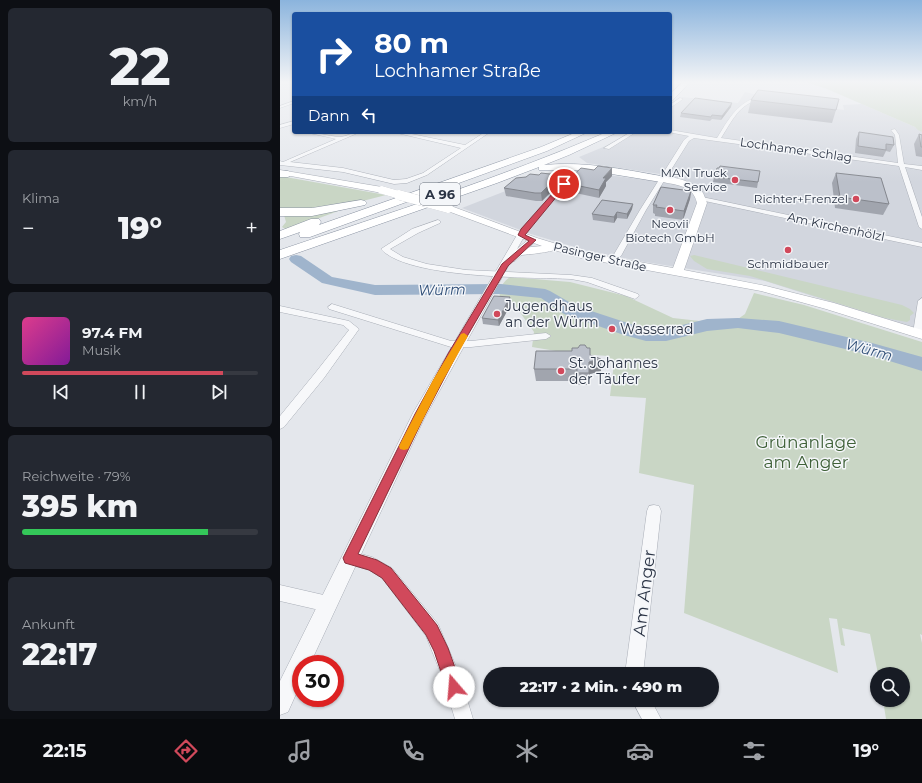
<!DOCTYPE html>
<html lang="de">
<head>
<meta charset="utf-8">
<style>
  :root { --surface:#171b24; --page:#242831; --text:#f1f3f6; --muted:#9ea1a6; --line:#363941; --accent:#d1495b }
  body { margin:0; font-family:Montserrat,sans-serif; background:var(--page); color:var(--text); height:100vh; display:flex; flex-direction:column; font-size:15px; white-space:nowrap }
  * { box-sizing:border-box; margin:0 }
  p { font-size:13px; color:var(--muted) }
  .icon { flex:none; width:22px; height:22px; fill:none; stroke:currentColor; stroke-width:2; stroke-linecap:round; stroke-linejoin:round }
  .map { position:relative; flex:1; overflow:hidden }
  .drawer { display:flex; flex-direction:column; gap:8px; padding:8px; background:#0d0f14; width:280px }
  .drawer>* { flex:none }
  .banner { position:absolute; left:12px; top:12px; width:380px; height:122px; border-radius:4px; box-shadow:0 1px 3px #0004; background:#1a4fa0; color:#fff; overflow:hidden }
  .fabs { position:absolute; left:590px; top:667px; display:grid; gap:8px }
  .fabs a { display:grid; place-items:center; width:40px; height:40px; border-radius:50%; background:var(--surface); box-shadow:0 1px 3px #0004; font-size:20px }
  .speed { position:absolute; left:12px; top:655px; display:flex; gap:8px; font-size:20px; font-weight:700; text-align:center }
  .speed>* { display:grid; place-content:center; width:52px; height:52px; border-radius:50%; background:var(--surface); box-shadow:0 1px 3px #0004; line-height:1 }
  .speed .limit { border:6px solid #d22; background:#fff; color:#111 }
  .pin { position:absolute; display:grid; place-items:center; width:34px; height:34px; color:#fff; margin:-17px; border:2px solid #fff; border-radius:50%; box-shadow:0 1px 4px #0007 }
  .me { position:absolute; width:44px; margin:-22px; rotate:342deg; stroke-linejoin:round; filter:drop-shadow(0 0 3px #0008) }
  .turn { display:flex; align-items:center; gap:14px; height:84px; padding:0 16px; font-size:18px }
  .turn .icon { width:52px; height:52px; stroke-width:2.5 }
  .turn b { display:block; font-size:28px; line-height:34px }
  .then { display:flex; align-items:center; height:38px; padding:0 16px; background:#0003; gap:8px; font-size:15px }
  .big { font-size:30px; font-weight:800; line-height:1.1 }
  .drawer .widget { flex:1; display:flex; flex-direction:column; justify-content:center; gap:6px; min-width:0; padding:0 14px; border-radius:6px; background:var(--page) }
  .drawer .dial { align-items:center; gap:0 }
  .dial b { font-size:52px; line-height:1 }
  .song { display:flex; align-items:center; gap:12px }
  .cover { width:48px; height:48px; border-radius:6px; background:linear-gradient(135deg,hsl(330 70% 55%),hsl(290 70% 35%)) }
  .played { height:4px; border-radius:2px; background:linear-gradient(90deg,var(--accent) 85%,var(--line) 85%) }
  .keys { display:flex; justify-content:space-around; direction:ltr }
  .heat { display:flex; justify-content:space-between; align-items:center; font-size:22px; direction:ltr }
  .charge { height:6px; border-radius:3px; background:linear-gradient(90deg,#34c759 79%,var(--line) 0) }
  .trip { position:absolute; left:203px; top:667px; width:236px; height:40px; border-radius:20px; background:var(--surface); box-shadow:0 1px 3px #0004; font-weight:800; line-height:40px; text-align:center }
  .dock { display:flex; height:64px; justify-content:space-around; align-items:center; background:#090b0e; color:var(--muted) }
  .dock .icon { width:28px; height:28px }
  .dock .active { color:var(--accent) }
  .dock b { font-size:18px; color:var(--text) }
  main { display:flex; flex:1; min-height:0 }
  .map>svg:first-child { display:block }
  .built { fill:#d2d6de }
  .green { fill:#c9d6c5 }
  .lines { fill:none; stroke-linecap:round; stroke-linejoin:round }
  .river { fill:#9fb4cc; fill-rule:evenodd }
  .minor-casing { stroke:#a9aeb7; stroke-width:1 }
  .tertiary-casing { stroke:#a9aeb7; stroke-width:1 }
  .secondary-casing { stroke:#a9aeb7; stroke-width:1 }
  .motorway-casing { stroke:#8b94a3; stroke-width:1 }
  .minor { fill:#f7f8fa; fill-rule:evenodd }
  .tertiary { fill:#f7f8fa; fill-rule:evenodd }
  .secondary { fill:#fff; fill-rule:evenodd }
  .motorway { fill:#fff; fill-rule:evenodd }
  .secondary-bridge-far1-casing { stroke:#a9aeb7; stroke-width:8; stroke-linecap:butt }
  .secondary-bridge-casing { stroke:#a9aeb7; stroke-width:10; stroke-linecap:butt }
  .secondary-bridge-far1 { stroke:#fff; stroke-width:8 }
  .secondary-bridge { stroke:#fff; stroke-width:10 }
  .wall { fill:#a1a5ae }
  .shaded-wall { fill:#83868d }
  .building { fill:#bbc0ca; stroke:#83868d }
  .route { fill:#d1495b; stroke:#882f3b }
  .slow { fill:#f59e0b }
  .poi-dot { fill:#d1495b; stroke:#f4f6f9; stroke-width:1.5 }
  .labels { text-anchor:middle; stroke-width:3; stroke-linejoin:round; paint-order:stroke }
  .far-street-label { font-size:12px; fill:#2b3445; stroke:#f4f6f9 }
  .far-poi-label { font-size:12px; fill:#2b3445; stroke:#f4f6f9; text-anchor:end }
  .shield { fill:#f4f6f9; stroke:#676e7b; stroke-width:1 }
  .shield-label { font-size:13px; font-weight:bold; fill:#2b3445 }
  .poi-label { font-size:14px; fill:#2b3445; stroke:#f4f6f9; text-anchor:start }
  .water-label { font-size:15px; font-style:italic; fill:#34527a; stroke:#f4f6f9 }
  .near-park-label { font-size:17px; fill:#3f6138; stroke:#f4f6f9 }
  .near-street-label { font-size:17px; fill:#2b3445; stroke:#f4f6f9 }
</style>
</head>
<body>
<main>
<section class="drawer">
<div class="widget dial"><b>22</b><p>km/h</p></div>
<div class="widget"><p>Klima</p>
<div class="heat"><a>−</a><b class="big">19°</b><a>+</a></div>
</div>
<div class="widget">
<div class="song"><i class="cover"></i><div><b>97.4 FM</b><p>Musik</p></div></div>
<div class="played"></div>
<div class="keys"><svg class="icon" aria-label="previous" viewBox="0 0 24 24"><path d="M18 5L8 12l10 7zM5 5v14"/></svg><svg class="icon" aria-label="pause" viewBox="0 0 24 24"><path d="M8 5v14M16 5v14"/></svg><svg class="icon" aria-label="next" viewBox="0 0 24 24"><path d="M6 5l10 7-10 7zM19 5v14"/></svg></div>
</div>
<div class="widget"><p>Reichweite · 79%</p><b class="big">395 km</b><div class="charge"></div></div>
<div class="widget"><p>Ankunft</p><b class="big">22:17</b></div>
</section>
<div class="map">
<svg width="642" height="719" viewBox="0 0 642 719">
  <rect width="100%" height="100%" fill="#e4e7ec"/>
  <path class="built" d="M 465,92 L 508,102 L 564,110 L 563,105 L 582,104 L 635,127 L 642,132 L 642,331 L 485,281 L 359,261 L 308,251 L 251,234 L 182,208 L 259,178 L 302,172 L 376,181 L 380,174 L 307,163 L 299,157 L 333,143 L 351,132 L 390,132 L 390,106 L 402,97 L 458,103 Z"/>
  <g class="green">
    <path d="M 522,81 L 642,81 L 642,132 L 638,130 L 635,127 L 547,89 Z"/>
    <path d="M 0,176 L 106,195 L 71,204 L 39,210 L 0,209 Z"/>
    <path d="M 61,210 L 7,230 L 2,227 L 6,222 L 4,215 Z"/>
    <path d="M 414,255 L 622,305 L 630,309 L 634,313 L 630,316 L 630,320 L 627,322 L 605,318 L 470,276 L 427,269 L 414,261 L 410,256 Z"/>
    <path d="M 230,277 L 290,282 L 346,296 L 393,318 L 420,321 L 458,319 L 465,314 L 474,293 L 524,305 L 642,342 L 642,635 L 640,634 L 642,643 L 642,719 L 606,719 L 603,700 L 623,700 L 623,674 L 598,674 L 590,634 L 562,628 L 565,646 L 561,645 L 557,619 L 549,618 L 558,673 L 404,613 L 414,485 L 359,473 L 366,398 L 330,396 L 334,363 L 328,356 L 288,353 L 252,347 L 254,332 L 234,304 L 220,297 C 218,289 224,281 230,277 Z"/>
  </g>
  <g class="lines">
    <path class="river" d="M 16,255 L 21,256 L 52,277 L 95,285 L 221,284 L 265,289 L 270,291 L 296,306 L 366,329 L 386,329 L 427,319 L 458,318 L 499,321 L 592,343 L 642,357 L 642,371 L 590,355 L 499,333 L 458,328 L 427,331 L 386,341 L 366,341 L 344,335 L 284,314 L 261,298 L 221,294 L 95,295 L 42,283 L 11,262 L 9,259 L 11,256 Z"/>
    <g class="minor-casing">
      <g id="minor">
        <path d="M 400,98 L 403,99 L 390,108 L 390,105 Z"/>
        <path d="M 475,98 L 487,99 C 482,101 477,100 472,102 C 457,108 449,126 441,138 L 618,163 L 615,135 L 611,130 L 615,129 L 619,135 L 624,164 L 642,166 L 642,170 L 625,167 L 642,217 L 642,229 L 639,227 L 619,166 L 414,138 L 409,141 L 366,210 L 341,256 L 337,258 L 334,258 L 333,256 L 360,210 L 404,140 L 409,136 L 388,132 L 390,132 L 390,130 L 437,138 C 447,122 456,104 475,98 Z"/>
        <path d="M 14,101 L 14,103 L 0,108 L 0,106 Z"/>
        <path d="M 14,121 L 14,124 L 0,128 L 0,125 Z"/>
        <path d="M 25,132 C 37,132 47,136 59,137 C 66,137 73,132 80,132 L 10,162 L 63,168 L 114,180 L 126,179 L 143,173 L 181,148 L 113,132 L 122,132 L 185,145 L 205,132 L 210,132 L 147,175 L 127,183 L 114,184 L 63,172 L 0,165 L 0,161 L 3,162 L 56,139 Z"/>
        <path d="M 351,132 L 356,132 L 329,149 L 324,148 Z"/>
        <path d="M 289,176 L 294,177 L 259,215 L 244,237 L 238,237 L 237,235 L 255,213 Z"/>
        <path d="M 422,197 L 642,243 L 642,247 L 420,200 L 419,199 Z"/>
        <path d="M 158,220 L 160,221 L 160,223 L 138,233 L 110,249 L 123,257 L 147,264 L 186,270 L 291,275 L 312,278 L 358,294 L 359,296 L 355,299 L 307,282 L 291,279 C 250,277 128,279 101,249 L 132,229 Z"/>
        <path d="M 642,298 L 642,334 L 638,336 L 633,333 L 638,301 Z"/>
        <path d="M 52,304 L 171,341 L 191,341 L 266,333 L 271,336 L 266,339 L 191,347 L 171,347 L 49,309 L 48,307 Z"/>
        <path d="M 0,306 L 69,321 L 79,329 L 44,378 L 4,427 L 0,429 L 0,416 L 36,372 L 69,330 L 63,325 L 0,312 Z"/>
        <path d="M 374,505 L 379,506 L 381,511 L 363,674 L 345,674 L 367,511 L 369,506 Z"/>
        <path d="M 70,551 L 92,557 L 112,568 L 158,624 L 180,676 L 193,719 L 175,719 L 162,676 L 146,636 L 102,578 L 89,570 L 65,563 L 63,558 L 65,553 Z"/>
        <path d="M 0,585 L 48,596 L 53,599 L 56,604 L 53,609 L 48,612 L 0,601 Z"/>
        <path d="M 352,700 L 371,700 L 381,719 L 362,719 Z"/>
      </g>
    </g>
    <g class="tertiary-casing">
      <path id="tertiary" d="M 241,232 L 245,235 L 237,249 L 250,238 L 253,237 L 257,240 L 235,261 L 231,261 L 144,419 L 30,664 L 21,664 L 21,683 L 8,712 L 0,715 L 0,681 L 133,413 L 237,235 Z"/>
    </g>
    <g class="secondary-casing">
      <g id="secondary">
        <path d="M 0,170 L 102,187 L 106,190 L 102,193 L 0,174 Z"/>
        <path d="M 378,177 C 389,175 411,181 420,189 C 424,193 425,198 427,203 L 404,270 L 486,286 L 554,303 L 642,330 L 642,339 L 546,309 L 481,291 L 301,258 L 274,250 C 271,252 239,256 235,255 L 234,253 L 235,251 L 251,247 L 262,246 L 165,210 L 163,208 L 165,206 L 171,206 L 257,238 L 303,252 L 393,268 L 417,203 C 413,184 394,185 378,181 L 377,179 Z"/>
      </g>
    </g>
    <g class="motorway-casing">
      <g id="motorway">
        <path d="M 404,81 L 411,81 L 393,100 L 390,100 L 390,94 Z"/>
        <path d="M 297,132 L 308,132 L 267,151 L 30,237 L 20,237 L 19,234 L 20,232 L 0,239 L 0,231 L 31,219 L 39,219 L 41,222 L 39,225 L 261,147 Z"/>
        <path d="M 327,132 L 338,132 L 289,155 L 264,165 C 304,161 342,169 381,176 L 385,177 L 386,179 L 385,181 L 381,182 L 307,170 L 259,170 L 259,167 L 217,183 L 0,259 L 0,250 C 110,213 220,178 327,132 Z"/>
        <path d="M 0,171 L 8,171 L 13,174 L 8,177 L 0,177 Z"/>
        <path d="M 81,200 L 85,201 L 87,203 L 85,205 L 32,216 L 0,216 L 0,208 L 32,208 Z"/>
      </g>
    </g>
    <use href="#minor" class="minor"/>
    <use href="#tertiary" class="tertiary"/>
    <use href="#secondary" class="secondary"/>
    <use href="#motorway" class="motorway"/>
    <g class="secondary-bridge-far1-casing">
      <path id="secondary-bridge-far1" d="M 102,190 L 123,196"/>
    </g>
    <g class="secondary-bridge-casing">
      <path id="secondary-bridge" d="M 119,195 L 168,208"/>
    </g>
    <use href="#secondary-bridge-far1" class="secondary-bridge-far1"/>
    <use href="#secondary-bridge" class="secondary-bridge"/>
  </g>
  <g class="wall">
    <path d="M 471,100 L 556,110 L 552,123 L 468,113 Z"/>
    <path d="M 451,107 L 441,120 L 432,119 L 430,121 L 400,117 L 401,113 Z"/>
    <path d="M 579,132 L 614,145 L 610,152 L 606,151 L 603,157 L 575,153 L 576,139 Z"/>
    <path d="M 639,134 L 642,135 L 642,157 L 636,156 L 634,144 Z"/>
    <path d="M 556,173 L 609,204 L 603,215 L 555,208 L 552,183 Z"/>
    <path d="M 259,175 L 279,175 L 280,183 L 262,201 L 256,201 L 226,196 L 224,188 L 246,177 Z"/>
    <path d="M 332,176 L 326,182 L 326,186 L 319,198 L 286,191 L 285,183 Z"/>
    <path d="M 434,177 L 478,182 L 477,188 L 433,182 Z"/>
    <path d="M 411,191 L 410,199 L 403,220 L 375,216 L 375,214 L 373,213 L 373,205 Z"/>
    <path d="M 353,204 L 352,209 L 347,219 L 337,218 L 334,223 L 313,220 L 312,214 Z"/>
    <path d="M 230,297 L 231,304 L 219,326 L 203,324 L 202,318 Z"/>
    <path d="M 307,348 L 310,348 L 310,356 L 321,359 L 321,371 L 310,374 L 309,385 L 298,385 L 297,381 L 256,381 L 254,369 L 292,351 Z"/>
  </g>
  <g class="shaded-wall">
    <path d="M 452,103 L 451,107 L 441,120 L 442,116 Z"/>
    <path d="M 332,168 L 332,176 L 326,182 L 326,186 L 319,198 L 319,190 L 323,178 Z"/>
    <path d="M 279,175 L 280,183 L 262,201 L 261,193 Z"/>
    <path d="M 411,191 L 410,199 L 403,220 L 404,211 Z"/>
    <path d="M 353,204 L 352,209 L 347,219 L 347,214 Z"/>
    <path d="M 337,212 L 337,218 L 334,223 L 334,217 Z"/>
    <path d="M 230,297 L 231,304 L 219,326 L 218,320 Z"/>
    <path d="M 310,348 L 310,362 L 321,359 L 321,371 L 310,374 L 309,385 L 309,373 Z"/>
  </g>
  <g class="building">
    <path d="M 478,90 L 559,99 L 556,110 L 471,100 Z"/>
    <path d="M 415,98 L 452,103 L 442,116 L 432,115 L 431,117 L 401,113 Z"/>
    <path d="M 579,132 L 613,137 L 614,145 L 606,144 L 606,150 L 578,146 Z"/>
    <path d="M 639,134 L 642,135 L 642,147 L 641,147 Z"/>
    <path d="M 318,166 L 332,168 L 323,178 L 326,178 L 319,190 L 285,183 L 301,168 L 314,170 Z"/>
    <path d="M 440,166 L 480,171 L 478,182 L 434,177 L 437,168 L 439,168 Z"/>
    <path d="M 261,173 L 279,175 L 261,193 L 255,193 L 224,188 L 236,178 L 246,177 L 250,174 L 259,175 Z"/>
    <path d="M 556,173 L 601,178 L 609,204 L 560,197 Z"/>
    <path d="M 381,187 L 411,191 L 404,211 L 376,207 L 377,205 L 373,205 Z"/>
    <path d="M 322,200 L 353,204 L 347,214 L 337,212 L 334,217 L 312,214 Z"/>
    <path d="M 214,296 L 230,297 L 218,320 L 202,318 Z"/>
    <path d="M 300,345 L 305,345 L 307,348 L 310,348 L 310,355 L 321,359 L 309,362 L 309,373 L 297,373 L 297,369 L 254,369 L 256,351 L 292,351 L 292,348 L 298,348 Z"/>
  </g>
  <linearGradient id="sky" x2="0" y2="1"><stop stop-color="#8bb4dd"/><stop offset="0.45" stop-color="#f3f4f6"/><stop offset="1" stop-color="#f3f4f6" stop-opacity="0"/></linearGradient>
  <rect width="642" height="182" fill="url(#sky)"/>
  <path class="route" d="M 282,183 L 287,184 L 245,235 L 256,240 L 228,266 L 178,352 L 143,419 L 78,554 L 97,560 L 111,568 L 157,625 L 168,648 L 182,687 L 180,693 L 174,695 L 168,693 L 154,651 L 146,635 L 102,578 L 89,570 L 65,563 L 63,558 L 135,414 L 169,352 L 222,264 L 249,241 L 238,235 L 241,229 Z"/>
  <path class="slow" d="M 184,333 L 188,336 L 161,384 L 128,449 L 124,450 L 120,449 L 119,446 L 153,380 L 181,334 Z"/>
  <g class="poi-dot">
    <circle cx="455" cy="180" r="4"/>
    <circle cx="576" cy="199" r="4"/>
    <circle cx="390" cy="210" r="4"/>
    <circle cx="508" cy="250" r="4"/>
    <circle cx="217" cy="314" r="4"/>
    <circle cx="332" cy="329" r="4"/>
    <circle cx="281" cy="371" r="4"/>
  </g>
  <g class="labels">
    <g class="far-street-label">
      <text transform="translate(516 150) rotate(8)" y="4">Lochhamer Schlag</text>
      <text transform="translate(556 227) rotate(12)" y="4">Am Kirchenhölzl</text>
      <text transform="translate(320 257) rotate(13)" y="4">Pasinger Straße</text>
    </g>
    <g class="far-poi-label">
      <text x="447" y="177">MAN Truck<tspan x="447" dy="14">Service</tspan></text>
      <text x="568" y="203">Richter+Frenzel</text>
      <text x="390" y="228" text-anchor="middle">Neovii<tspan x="390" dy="14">Biotech GmbH</tspan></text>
      <text x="508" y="268" text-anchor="middle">Schmidbauer</text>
    </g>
    <rect class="shield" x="140" y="183" width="40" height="22" rx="3"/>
    <g class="shield-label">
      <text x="160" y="199">A 96</text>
    </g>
    <g class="poi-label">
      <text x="225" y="311">Jugendhaus<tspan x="225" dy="16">an der Würm</tspan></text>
      <text x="340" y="334">Wasserrad</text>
      <text x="289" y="368">St. Johannes<tspan x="289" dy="16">der Täufer</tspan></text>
    </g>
    <g class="water-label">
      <text transform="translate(162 290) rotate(-1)" y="5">Würm</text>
      <text transform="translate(589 350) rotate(15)" y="5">Würm</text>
    </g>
    <g class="near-park-label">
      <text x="526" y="448">Grünanlage<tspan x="526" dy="20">am Anger</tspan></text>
    </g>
    <g class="near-street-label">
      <text transform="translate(364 593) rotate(-83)" y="6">Am Anger</text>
    </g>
  </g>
</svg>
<div class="fabs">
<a><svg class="icon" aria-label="search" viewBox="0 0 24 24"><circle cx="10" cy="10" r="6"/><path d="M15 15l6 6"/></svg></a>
</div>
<div class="speed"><div class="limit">30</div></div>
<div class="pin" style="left:284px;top:184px;background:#d93025"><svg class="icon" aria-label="arrive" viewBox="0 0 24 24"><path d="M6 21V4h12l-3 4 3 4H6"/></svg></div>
<svg class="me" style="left:174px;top:687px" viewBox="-20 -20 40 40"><circle r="19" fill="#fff"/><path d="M0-13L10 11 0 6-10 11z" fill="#d1495b"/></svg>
<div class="trip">22:17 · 2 Min. · 490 m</div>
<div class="banner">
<div class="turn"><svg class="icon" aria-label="right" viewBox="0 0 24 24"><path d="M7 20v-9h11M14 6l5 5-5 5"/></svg><div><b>80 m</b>Lochhamer Straße</div></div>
<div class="then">Dann<svg class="icon" aria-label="left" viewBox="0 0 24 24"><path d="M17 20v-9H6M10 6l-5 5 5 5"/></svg></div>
</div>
</div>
</main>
<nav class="dock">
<b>22:15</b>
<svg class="icon active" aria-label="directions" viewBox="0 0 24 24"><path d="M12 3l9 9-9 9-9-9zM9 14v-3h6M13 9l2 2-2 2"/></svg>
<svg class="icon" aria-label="music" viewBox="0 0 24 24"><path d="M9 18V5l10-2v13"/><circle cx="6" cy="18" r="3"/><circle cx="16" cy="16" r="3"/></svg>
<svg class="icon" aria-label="phone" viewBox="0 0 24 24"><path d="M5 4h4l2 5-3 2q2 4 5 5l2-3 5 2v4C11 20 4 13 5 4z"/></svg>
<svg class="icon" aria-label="climate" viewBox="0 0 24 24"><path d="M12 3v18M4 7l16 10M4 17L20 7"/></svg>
<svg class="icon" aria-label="car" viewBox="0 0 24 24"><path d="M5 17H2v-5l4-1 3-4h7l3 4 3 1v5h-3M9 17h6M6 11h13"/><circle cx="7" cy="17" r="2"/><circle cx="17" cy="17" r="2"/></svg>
<svg class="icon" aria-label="filters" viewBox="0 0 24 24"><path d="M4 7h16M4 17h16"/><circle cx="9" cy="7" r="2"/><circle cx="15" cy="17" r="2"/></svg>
<b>19°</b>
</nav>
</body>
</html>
